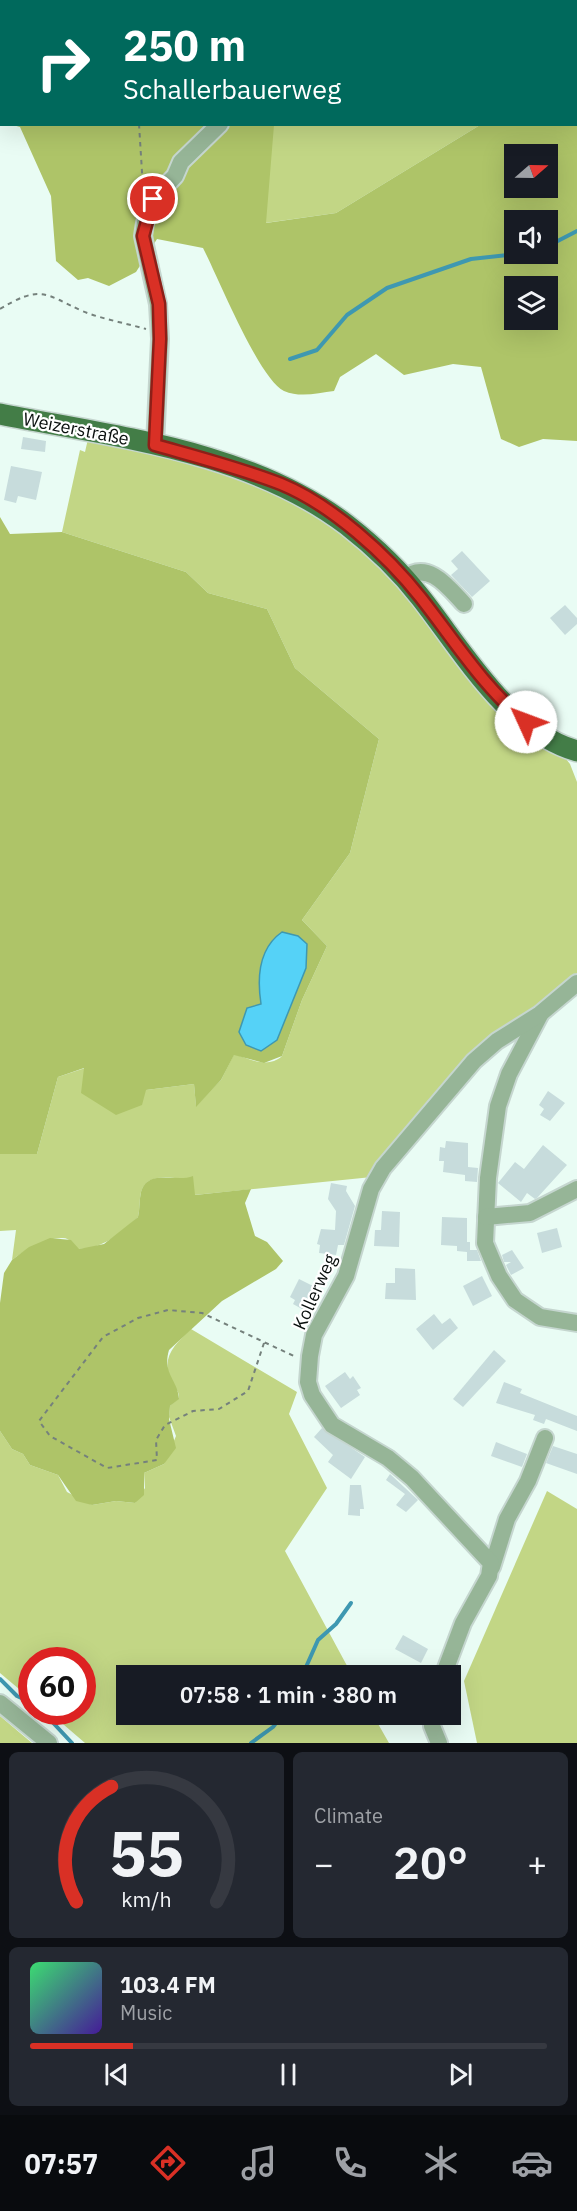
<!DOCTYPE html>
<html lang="en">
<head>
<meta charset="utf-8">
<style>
  :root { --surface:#171b24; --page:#242831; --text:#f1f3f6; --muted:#9ea1a6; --line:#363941; --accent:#d93025 }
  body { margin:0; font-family:"IBM Plex Sans",sans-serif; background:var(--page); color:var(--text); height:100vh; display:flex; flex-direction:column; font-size:22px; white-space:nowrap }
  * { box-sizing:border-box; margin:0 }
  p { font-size:20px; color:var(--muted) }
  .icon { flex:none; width:33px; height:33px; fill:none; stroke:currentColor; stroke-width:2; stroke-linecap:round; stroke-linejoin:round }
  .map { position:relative; height:1743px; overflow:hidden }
  .panel { display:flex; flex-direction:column; gap:9px; padding:9px; background:#0d0f14; flex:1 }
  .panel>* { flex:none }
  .banner { position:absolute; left:0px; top:0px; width:578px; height:126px; box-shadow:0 6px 24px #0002; background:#00695c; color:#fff; overflow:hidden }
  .needle { width:39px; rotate:70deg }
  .buttons { position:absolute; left:504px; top:144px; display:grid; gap:12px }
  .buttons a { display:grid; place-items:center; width:54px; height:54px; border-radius:0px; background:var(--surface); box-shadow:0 6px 24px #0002; font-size:30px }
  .speed { position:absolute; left:18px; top:1647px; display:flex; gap:12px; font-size:30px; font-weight:700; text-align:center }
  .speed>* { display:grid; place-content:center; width:78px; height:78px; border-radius:50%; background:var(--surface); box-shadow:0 6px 24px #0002; line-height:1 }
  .speed .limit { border:9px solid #d22; background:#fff; color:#111 }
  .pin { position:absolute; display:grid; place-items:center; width:51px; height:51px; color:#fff; margin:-26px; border:3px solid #fff; border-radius:50%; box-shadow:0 2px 6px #0007 }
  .me { position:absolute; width:66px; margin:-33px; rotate:313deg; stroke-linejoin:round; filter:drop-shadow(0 0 4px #0008) }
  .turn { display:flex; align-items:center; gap:21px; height:126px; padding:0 24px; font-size:27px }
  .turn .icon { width:78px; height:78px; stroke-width:2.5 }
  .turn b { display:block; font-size:42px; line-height:51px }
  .big { font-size:45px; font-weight:600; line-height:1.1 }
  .panel .tile { flex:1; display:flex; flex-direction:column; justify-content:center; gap:9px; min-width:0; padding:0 21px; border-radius:9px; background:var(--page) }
  .panel .dial { align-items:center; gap:0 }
  .dial svg { height:156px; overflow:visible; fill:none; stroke:var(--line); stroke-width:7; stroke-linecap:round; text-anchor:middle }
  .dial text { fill:var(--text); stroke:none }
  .song { display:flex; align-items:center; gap:18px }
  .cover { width:72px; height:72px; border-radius:9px; background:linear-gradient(135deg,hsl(140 70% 55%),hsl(260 70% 35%)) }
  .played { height:6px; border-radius:3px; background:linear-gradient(90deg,var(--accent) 20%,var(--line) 20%) }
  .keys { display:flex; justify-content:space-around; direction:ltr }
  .heat { display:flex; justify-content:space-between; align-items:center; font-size:33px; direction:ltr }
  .panel .tiles { flex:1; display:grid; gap:9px; grid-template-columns:1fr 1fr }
  .tile:last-child { grid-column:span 2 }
  .trip { position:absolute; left:116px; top:1665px; width:345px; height:60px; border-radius:0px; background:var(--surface); box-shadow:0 6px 24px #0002; font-weight:600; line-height:60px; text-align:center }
  .dock { display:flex; height:96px; justify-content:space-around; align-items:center; background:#090b0e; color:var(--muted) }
  .dock .icon { width:42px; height:42px }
  .dock .selected { color:var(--accent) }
  .dock b { font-size:27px; color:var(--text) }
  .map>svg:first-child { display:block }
  .green { fill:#c2d685 }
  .forest { fill:#aec468; fill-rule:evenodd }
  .water { fill:#55d2f7; stroke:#3e98b1; stroke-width:1.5 }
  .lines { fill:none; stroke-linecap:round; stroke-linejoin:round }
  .stream { stroke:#3e98b1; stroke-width:4 }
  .building { fill:#c7dcdc }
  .minor-casing { stroke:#c5d6cf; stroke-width:20 }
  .major-casing { stroke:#c5d6cf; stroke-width:24 }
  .path { stroke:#75817c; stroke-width:2; stroke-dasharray:4.5 4.5; stroke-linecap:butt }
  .minor { stroke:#96b597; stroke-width:16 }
  .major { stroke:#437d47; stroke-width:21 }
  .route-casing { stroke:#8d1f18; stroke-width:15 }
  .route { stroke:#d93025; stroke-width:10 }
  .labels { text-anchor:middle; stroke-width:4.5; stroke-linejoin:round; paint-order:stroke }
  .street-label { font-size:18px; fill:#090f0d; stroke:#fff }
</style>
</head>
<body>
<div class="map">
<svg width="577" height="1743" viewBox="0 0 577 1743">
  <rect width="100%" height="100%" fill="#e9fcf4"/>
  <g class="green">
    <path d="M 228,0 L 577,0 L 577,93 L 576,2 Z"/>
    <path d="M 272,125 L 480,125 L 336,213 L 265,223 Z"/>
    <path d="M 88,439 L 225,473 L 281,495 L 346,535 L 394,579 L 562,754 L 570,764 L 577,782 L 577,979 L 496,1037 L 372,1177 L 194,1195 L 184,1180 C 169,1176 146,1174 141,1192 C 139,1200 140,1209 138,1217 C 120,1233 104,1249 78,1249 C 74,1245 70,1238 63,1238 C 46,1237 25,1250 12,1260 L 16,1230 L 0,1231 L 0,1154 L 37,1154 L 58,1077 L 85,1068 L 146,1090 L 194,1084 L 196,1106 L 221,1080 L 234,1054 C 250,1059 268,1069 282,1056 L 302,1000 L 327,946 L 302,920 L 350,853 L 379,739 L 295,668 L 267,609 L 208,593 L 186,572 L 62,532 L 80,450 L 85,452 Z"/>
    <path d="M 191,1329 L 297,1392 L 289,1414 L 327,1488 L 285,1551 L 352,1675 L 126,1676 L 126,1714 L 373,1715 L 389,1743 L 85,1743 L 49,1712 L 82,1712 L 82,1660 L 32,1660 L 31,1695 L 19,1689 L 0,1673 L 0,1431 L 12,1449 L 23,1454 L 30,1465 L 58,1475 L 67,1492 L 92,1505 L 116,1501 L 135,1503 L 145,1488 L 144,1473 L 164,1464 L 176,1436 L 169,1417 L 170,1406 L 179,1398 C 179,1390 175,1389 172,1382 C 160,1358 174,1345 191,1329 Z"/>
    <path d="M 547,1491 L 577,1509 L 577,1743 L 477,1743 L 464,1681 Z"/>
    <path d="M 0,1716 L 32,1743 L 0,1743 Z"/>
  </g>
  <g class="forest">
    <path d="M 0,0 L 228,0 L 2,2 L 1,120 Z"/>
    <path d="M 577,93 L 577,441 L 543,439 L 519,447 L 501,439 L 481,367 L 453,364 L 404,375 L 376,354 L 340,377 L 334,391 C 318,393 300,398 284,391 C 259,379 218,277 203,248 L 157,239 L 136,272 L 109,286 L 88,278 L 78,280 L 56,261 L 51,196 L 20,127 L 13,125 L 274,125 L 266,223 L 336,213 L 480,125 L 576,124 ZM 514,154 L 548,154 L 548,188 L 514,188 ZM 514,220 L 548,220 L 548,254 L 514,254 ZM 514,286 L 548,286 L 548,320 L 514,320 Z"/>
    <path d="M 0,517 L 10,534 L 62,532 L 186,572 L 208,593 L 267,609 L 295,668 L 379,739 L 350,853 L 302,920 L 327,946 L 302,1000 L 282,1056 L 264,1063 L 234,1055 L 221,1080 L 196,1107 L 194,1084 L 146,1090 L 142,1105 L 116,1115 L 81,1093 L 84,1068 L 58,1077 L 37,1154 L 0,1154 ZM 306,968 L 294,994 L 247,1008 L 261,1004 Z"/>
    <path d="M 193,1176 L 195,1195 L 251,1189 L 245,1203 L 255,1236 L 267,1242 L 283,1261 L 276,1269 L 222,1301 L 169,1350 C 162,1374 178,1380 179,1399 L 170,1406 L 169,1419 L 176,1448 L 164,1464 L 144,1473 L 144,1495 L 135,1503 L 116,1501 L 92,1505 L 76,1501 L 58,1475 L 30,1465 L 23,1454 L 12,1449 L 0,1431 L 0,1303 L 4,1273 L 12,1260 L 29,1247 L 50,1238 L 71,1240 L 79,1249 L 104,1244 L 138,1217 C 140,1209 139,1200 141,1192 C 148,1168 177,1183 193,1176 Z"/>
  </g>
  <path class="water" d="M 282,932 L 298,936 L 307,944 L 306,968 L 277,1040 L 261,1051 L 246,1045 L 239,1032 L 247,1008 L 261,1004 C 257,978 259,948 282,932 Z"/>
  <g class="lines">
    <g class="stream">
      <path d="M 548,246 L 577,231"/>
      <path d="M 290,359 L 317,350 L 347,315 L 387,288 L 471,259 L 517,254"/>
      <path d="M 302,1676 L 318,1640 L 336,1624 L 351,1603"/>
      <path d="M 0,1679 L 17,1696 L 32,1703"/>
      <path d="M 43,1712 L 72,1743"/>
      <path d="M 251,1743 L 273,1727 L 283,1714"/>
    </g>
  </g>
  <g class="building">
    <path d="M 23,437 L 46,441 L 45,452 L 21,449 Z"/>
    <path d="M 11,466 L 42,472 L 36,500 L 18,496 L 16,503 L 4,500 Z"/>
    <path d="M 462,551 L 490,581 L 472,597 L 451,575 L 458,569 L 451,561 Z"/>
    <path d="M 565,605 L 577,618 L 577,624 L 565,635 L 550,618 Z"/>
    <path d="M 548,1091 L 565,1103 L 550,1121 L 540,1115 L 544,1109 L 539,1105 Z"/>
    <path d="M 446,1141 L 468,1143 L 468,1167 L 478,1168 L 477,1182 L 465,1181 L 465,1175 L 443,1172 L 444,1161 L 439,1161 L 440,1147 L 445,1148 Z"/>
    <path d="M 543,1145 L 567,1165 L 537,1198 L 535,1199 L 527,1193 L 521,1202 L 498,1183 L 515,1162 L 524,1169 Z"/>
    <path d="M 331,1183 L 347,1186 L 346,1191 L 355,1206 L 344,1245 L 338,1245 L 336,1255 L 319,1253 L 320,1245 L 317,1244 L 321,1229 L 335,1230 L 336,1211 L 328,1199 Z"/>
    <path d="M 382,1211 L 400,1212 L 399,1247 L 374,1246 L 375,1230 L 381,1230 Z"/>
    <path d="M 442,1217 L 467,1218 L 467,1242 L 470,1242 L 470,1250 L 477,1250 L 481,1261 L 467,1261 L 467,1252 L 457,1251 L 457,1246 L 441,1245 Z"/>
    <path d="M 557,1228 L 562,1247 L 542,1253 L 537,1233 Z"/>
    <path d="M 512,1250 L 524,1268 L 511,1275 L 506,1265 L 511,1262 L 504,1262 L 502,1255 Z"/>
    <path d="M 395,1268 L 415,1269 L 416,1300 L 385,1299 L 386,1283 L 395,1283 Z"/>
    <path d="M 482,1276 L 492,1296 L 473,1306 L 463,1286 Z"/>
    <path d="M 299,1279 L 323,1291 L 311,1314 L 293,1304 L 295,1300 L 290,1297 Z"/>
    <path d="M 434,1314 L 442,1324 L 450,1318 L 458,1328 L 433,1350 L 416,1329 Z"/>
    <path d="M 494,1350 L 506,1361 L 463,1407 L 453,1399 Z"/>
    <path d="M 345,1372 L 350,1379 L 353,1376 L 361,1388 L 357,1390 L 360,1395 L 341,1408 L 325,1386 Z"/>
    <path d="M 504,1382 L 522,1389 L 520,1393 L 577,1416 L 577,1431 L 546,1419 L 544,1424 L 533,1420 L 535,1415 L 496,1403 Z"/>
    <path d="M 322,1428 L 365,1457 L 351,1479 L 328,1462 L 333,1455 L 314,1437 Z"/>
    <path d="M 496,1442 L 527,1454 L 522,1467 L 491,1456 Z"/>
    <path d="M 553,1446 L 577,1454 L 577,1474 L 546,1463 Z"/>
    <path d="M 390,1474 L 418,1500 L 406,1512 L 396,1505 L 405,1494 L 386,1480 Z"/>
    <path d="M 350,1485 L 361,1485 L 364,1509 L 360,1509 L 360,1516 L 348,1515 Z"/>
    <path d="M 403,1635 L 428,1649 L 421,1663 L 395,1649 Z"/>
  </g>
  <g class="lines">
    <g class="minor-casing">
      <g id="minor">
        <path d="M 317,2 L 319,0"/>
        <path d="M 155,445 L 160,339 L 158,304 L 143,236 L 145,223 L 153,199 L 175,176 L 181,162 L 220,124"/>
        <path d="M 404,579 C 428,559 449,588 464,604"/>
        <path d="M 540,1015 L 509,1074 L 498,1106 L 488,1178 L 485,1243 L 499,1276 L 515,1300 L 540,1317 L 577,1323"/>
        <path d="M 486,1217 L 530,1213 L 577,1189"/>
        <path d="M 492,1567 L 507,1519 L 528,1481 L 545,1438"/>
        <path d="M 443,1676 L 463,1623 L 489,1576 L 491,1563 L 412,1478 L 388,1458 L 332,1425 L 312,1395 L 308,1382 L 310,1356 L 314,1335 L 346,1276 L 371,1189 L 383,1168 L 474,1061 L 497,1041 L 540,1014 L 577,983"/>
        <path d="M 0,1703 L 49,1743"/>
        <path d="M 432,1714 L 432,1726 L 439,1743"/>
      </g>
    </g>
    <g class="major-casing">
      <path id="major" d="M 0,414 C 117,437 250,451 347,525 C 374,546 400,571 421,598 C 462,650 509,732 577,751"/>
    </g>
    <g class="path">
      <path d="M 0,42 L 2,42"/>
      <path d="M 139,124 L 143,188"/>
      <path d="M 0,309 C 40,285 44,293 82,311 C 102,319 125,323 146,329"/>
      <path d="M 264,1343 L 248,1391 L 219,1409 L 193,1411 L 165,1425 L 156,1440 L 157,1460 L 107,1468 L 50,1436 L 39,1421 L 103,1337 L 138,1318 L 168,1310 L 202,1313 L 296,1357"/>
    </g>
    <use href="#minor" class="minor"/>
    <use href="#major" class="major"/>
  </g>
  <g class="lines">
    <g class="route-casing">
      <path id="route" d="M 153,199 L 143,236 L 159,304 L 160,339 L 155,445 C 197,457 240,468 281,484 C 332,505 387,555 421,598 C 454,640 484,688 526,722"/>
    </g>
    <use href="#route" class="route"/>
  </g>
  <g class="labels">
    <g class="street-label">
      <text transform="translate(76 429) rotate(11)" y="6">Weizerstraße</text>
      <text transform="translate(315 1292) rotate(-66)" y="6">Kollerweg</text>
    </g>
  </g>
</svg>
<div class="buttons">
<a><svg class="needle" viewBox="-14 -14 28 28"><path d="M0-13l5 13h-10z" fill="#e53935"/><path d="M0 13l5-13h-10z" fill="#9ea1a6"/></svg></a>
<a><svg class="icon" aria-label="sound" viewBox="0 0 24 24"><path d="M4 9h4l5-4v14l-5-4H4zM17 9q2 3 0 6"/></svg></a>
<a><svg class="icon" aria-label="layers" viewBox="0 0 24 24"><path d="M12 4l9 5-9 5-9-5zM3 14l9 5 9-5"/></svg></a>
</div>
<div class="speed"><div class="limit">60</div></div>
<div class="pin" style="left:153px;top:199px;background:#d93025"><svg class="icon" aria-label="arrive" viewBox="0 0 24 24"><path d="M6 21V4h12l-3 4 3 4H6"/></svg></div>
<svg class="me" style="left:526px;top:722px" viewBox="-20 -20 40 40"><circle r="19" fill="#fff"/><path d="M0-13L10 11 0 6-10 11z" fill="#d93025"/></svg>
<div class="trip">07:58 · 1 min · 380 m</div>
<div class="banner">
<div class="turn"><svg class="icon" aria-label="right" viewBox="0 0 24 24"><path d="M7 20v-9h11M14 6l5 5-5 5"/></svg><div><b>250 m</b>Schallerbauerweg</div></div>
</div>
</div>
<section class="panel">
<div class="tiles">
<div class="tile dial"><svg viewBox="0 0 100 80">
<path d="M14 69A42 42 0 1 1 86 69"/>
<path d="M14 69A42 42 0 0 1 32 10" stroke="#d93025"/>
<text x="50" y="56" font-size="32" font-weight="700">55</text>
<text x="50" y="72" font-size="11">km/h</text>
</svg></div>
<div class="tile"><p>Climate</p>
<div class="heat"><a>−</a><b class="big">20°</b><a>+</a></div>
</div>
<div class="tile">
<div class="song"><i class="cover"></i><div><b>103.4 FM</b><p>Music</p></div></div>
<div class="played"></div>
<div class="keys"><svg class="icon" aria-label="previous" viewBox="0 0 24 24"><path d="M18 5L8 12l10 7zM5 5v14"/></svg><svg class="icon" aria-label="pause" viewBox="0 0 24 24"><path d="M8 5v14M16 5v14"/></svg><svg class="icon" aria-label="next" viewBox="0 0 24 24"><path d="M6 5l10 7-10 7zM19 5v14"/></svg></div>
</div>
</div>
</section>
<nav class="dock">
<b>07:57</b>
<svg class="icon selected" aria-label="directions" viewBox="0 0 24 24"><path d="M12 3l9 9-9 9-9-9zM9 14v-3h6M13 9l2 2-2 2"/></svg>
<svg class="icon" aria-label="music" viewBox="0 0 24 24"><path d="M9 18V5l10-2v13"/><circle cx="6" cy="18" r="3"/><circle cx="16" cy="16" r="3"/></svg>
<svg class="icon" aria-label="phone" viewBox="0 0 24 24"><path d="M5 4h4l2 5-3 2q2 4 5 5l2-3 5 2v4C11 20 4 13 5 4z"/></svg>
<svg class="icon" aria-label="climate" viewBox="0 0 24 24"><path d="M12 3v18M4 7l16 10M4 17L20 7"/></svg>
<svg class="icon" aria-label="car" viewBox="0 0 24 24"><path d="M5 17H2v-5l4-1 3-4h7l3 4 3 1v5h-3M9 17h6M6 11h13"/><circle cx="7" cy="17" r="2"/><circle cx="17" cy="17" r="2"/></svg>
</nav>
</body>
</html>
